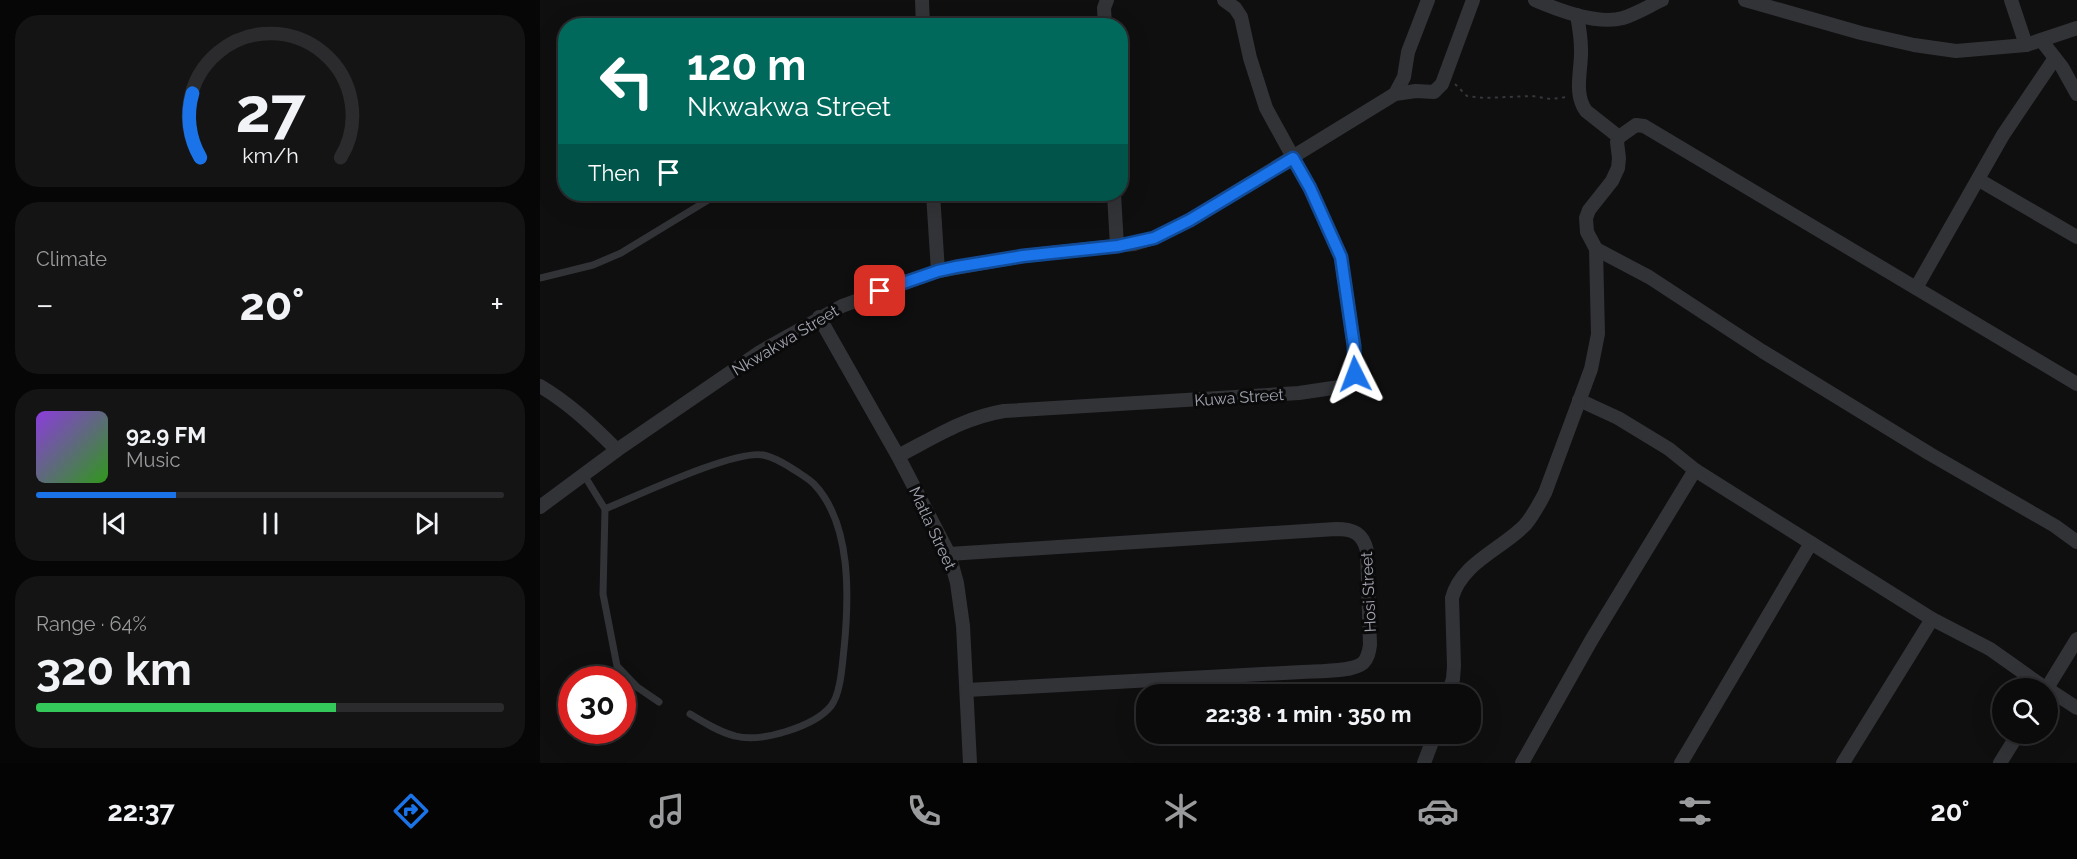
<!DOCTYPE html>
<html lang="en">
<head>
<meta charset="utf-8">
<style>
  :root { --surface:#0b0b0c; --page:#141415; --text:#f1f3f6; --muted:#9a9b9d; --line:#2b2b2d; --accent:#1a73e8 }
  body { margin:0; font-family:Raleway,sans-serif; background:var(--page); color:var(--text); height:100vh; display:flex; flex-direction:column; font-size:22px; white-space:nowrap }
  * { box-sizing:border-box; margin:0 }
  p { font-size:20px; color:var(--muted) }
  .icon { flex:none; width:33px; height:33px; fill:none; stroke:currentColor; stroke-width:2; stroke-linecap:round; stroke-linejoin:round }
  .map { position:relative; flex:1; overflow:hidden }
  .panel { display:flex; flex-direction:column; gap:15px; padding:15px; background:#060607; width:540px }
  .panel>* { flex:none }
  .guide { position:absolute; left:18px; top:18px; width:570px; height:183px; border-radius:24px; box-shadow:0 6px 24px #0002,0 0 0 2px var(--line); background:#00695c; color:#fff; overflow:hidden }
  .tools { position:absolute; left:1452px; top:678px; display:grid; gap:12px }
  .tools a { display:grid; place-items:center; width:66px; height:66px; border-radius:50%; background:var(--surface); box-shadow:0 6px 24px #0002,0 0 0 2px var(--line); font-size:30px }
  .speed { position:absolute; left:18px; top:666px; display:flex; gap:12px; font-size:30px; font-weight:700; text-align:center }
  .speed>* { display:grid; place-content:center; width:78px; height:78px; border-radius:50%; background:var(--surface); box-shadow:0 6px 24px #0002,0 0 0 2px var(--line); line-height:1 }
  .speed .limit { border:9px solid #d22; background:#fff; color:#111 }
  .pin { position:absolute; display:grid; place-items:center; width:51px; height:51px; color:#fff; margin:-26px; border-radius:12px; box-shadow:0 3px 9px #0006 }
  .me { position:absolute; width:66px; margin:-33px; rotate:357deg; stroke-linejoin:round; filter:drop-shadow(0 0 4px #0008) }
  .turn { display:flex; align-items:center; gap:21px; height:126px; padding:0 30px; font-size:27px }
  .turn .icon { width:78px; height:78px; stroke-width:2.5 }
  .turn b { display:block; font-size:42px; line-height:51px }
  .then { display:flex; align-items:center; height:57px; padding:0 30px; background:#0003; gap:12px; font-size:22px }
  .big { font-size:45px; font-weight:700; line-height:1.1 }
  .panel .tile { flex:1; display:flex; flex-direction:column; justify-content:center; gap:9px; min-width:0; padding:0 21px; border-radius:24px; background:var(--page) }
  .panel .dial { align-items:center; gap:0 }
  .dial svg { height:156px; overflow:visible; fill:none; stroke:var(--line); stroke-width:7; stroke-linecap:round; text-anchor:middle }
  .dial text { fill:var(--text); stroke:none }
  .song { display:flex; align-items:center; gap:18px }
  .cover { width:72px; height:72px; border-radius:9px; background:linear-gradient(135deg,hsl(270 70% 55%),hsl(110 70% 35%)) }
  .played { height:6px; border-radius:3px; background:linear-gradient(90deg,var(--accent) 30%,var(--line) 30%) }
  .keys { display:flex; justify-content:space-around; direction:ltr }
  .heat { display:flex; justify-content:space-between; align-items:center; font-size:33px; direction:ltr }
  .charge { height:9px; border-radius:4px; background:linear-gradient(90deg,#34c759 64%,var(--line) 0) }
  .trip { position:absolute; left:596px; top:684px; width:345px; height:60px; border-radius:24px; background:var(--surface); box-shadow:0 6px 24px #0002,0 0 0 2px var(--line); font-weight:700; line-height:60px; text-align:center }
  .menu { display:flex; height:96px; justify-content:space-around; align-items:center; background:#040405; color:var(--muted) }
  .menu .icon { width:42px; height:42px }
  .menu .current { color:var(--accent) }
  .menu b { font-size:27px; color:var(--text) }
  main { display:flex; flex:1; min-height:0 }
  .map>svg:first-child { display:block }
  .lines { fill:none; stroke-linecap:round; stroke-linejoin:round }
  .path { stroke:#37373c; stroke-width:2; stroke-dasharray:3 4.5; stroke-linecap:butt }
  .service { stroke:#323337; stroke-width:7 }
  .minor { stroke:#323337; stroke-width:14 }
  .route-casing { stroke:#114b97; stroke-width:15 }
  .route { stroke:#1a73e8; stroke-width:10 }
  .labels { text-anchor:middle; stroke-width:6; stroke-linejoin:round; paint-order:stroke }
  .street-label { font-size:16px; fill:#a1a4b0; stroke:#0a0a0b }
</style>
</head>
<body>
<main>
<section class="panel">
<div class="tile dial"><svg viewBox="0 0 100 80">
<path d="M14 69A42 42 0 1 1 86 69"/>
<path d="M14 69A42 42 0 0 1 10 36" stroke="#1a73e8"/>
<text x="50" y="56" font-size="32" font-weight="700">27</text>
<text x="50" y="72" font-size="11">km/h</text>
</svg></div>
<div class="tile"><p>Climate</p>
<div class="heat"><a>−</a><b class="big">20°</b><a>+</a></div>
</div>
<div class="tile">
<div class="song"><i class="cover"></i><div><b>92.9 FM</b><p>Music</p></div></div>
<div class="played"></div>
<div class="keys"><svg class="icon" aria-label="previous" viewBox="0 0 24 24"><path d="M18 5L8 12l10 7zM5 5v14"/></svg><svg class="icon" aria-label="pause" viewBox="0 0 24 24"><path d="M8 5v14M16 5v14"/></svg><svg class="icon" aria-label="next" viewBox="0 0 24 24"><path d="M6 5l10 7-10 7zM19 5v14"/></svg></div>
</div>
<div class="tile"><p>Range · 64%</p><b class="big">320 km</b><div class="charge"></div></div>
</section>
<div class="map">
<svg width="1537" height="763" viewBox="0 0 1537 763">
  <rect width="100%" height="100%" fill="#0f0f10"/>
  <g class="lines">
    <path class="path" d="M 915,84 L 927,96 L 944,98 L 992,96 L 1011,99 L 1027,97"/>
    <g class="service">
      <path d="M 0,278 L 53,265 L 81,253 L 178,194"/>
      <path d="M 44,475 L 65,509 C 97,496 193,450 223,455 C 234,457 247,465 256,471 C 262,475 269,479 274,484 C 312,524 309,598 304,649 C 302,665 301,693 291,706 C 274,727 220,743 195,736 C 179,732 163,722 150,714"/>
      <path d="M 65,509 L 63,594 L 77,666 L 97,687 L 119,702"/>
    </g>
    <g class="minor">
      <path d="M 382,0 L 383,26"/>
      <path d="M 995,0 C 1018,10 1058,25 1083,18 C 1096,14 1109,6 1122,0"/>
      <path d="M 1205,0 L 1321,33 L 1374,45 L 1416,51 L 1486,45 L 1537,28"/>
      <path d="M 1471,0 L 1486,45"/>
      <path d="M 1037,15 C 1039,26 1041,37 1041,49 C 1042,69 1033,93 1046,111 L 1079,137"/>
      <path d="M 565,26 L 564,8 L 567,0"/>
      <path d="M 1501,40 L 1522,67 L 1537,94"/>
      <path d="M 855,94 L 864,77 L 868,52 L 888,0"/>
      <path d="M 1439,180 L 1537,237"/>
      <path d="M 393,194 L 398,271"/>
      <path d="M 574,194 L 577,246"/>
      <path d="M 1056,249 L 1109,277 L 1222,351 L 1390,454 L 1515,526 L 1537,542"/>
      <path d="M 1376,288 L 1463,135 L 1515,58"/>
      <path d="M 279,317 L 358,456 L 409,554 L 417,583 L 423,626 L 430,763"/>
      <path d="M 0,386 C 29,403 53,426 77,450"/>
      <path d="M 1039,400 L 1078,418 L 1129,449 L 1155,470 L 1271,543 L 1141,763"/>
      <path d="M 358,456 C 395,437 423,418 464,411 L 759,393 L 806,386 L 810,383 L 815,373 L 814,346 L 801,257 L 770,188 L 726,108 L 710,58 L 701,17 L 695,8 L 684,0"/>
      <path d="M 0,507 L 77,450 L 220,352 L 302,306 L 398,271 L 483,256 L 594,244 L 614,238 L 650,220 L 855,94 L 876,91 L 894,92 L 902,84 L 933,0"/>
      <path d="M 1271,543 L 1392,619 L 1303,763"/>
      <path d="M 409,554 L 796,529 C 813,529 823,533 827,551 L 830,645 C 829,652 828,658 823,663 C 813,672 777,671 762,672 L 427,690"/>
      <path d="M 1392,619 L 1450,649 L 1505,688"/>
      <path d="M 1507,688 L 1537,639"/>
      <path d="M 1508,689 L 1537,708"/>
      <path d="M 908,694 L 913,679 L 914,666 L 912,598 C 921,563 962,549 985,525 C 993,516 999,504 1005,493 L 1051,369 L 1058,334 L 1056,249 L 1047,232 L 1046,218 L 1049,210 L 1072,181 L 1078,168 L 1079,158 L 1077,142 L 1079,137 L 1096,125 L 1104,126 L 1537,384"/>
      <path d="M 884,763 L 895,734"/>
      <path d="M 982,763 L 1052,639 L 1155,470"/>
      <path d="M 1460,763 L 1478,734"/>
    </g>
  </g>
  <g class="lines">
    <g class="route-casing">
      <path id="route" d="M 340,291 L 398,271 L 416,267 L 483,256 L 578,246 L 614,238 L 650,220 L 753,158 L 770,188 L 801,257 L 814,346 L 815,374"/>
    </g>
    <use href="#route" class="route"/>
  </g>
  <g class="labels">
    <g class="street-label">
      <text transform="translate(245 340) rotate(-31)" y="6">Nkwakwa Street</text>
      <text transform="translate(699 397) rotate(-4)" y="6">Kuwa Street</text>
      <text transform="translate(393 528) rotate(65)" y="6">Matla Street</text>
      <text transform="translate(828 592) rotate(-93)" y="6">Hosi Street</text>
    </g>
  </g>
</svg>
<div class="tools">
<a><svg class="icon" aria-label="search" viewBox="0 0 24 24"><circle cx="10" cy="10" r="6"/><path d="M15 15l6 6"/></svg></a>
</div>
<div class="speed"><div class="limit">30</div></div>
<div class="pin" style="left:340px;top:291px;background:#d93025"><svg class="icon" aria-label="arrive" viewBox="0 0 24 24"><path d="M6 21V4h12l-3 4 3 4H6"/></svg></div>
<svg class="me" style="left:815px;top:374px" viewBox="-20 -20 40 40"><path d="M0-17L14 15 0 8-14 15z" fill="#1a73e8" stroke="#fff" stroke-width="4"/></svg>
<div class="trip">22:38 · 1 min · 350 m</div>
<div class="guide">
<div class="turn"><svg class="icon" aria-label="left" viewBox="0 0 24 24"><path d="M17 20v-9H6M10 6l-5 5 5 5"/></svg><div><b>120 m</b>Nkwakwa Street</div></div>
<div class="then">Then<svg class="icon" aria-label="arrive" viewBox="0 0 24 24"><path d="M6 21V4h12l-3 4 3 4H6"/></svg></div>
</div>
</div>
</main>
<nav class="menu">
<b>22:37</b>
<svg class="icon current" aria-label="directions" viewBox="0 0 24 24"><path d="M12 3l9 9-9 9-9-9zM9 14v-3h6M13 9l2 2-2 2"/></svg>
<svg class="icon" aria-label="music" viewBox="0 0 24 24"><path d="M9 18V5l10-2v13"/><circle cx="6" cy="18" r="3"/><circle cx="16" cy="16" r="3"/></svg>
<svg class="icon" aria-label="phone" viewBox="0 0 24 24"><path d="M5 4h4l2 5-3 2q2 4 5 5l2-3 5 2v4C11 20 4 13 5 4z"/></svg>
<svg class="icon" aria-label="climate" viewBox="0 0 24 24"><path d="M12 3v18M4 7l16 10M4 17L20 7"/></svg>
<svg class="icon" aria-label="car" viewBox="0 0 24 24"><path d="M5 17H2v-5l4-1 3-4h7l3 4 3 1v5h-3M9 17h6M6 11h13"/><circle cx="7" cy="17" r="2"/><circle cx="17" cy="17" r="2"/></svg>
<svg class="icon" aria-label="filters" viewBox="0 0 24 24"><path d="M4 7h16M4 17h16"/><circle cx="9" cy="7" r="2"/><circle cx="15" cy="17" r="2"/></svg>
<b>20°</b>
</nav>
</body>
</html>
